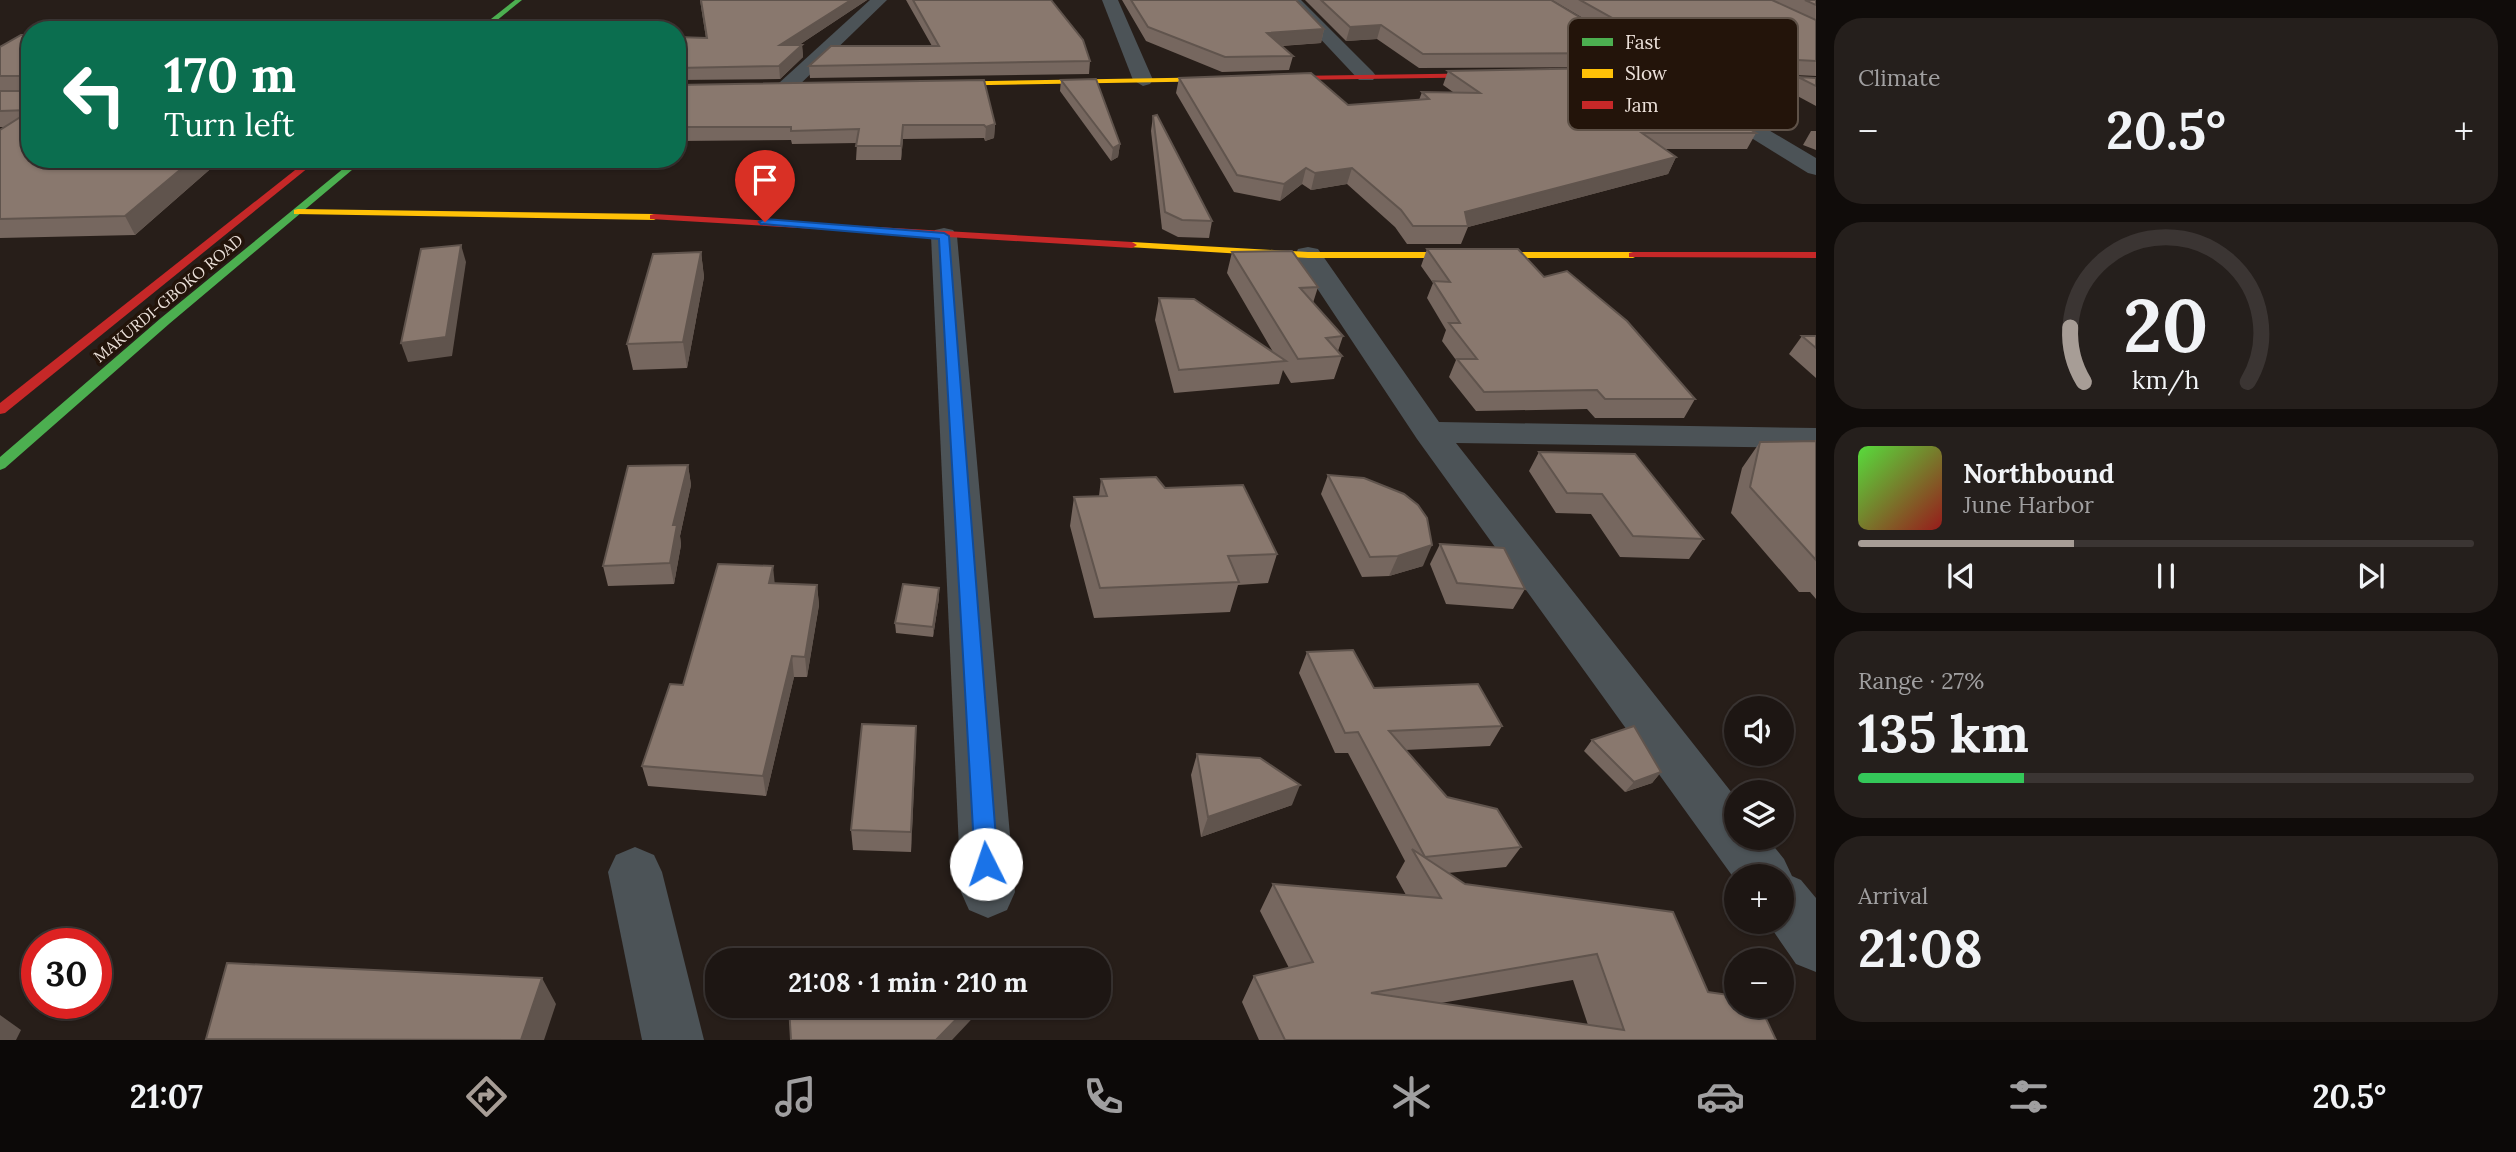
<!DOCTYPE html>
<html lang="en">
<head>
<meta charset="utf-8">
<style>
  :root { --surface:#1d1613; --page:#251f1c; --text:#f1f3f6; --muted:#a09fa0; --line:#3b3533; --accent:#a79d96 }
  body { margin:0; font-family:Lora,serif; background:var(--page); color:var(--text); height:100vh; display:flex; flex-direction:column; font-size:26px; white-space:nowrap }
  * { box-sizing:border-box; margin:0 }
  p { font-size:23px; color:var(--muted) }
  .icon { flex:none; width:38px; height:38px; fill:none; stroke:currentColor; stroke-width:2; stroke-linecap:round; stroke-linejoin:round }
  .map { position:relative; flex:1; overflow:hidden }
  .side { display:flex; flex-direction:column; gap:18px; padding:18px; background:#100c0a; width:700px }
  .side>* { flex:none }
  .hud { position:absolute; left:21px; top:21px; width:665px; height:147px; border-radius:28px; box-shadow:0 2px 5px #0004,0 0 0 2px var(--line); background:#0b6e4f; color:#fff; overflow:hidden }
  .controls { position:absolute; left:1724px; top:696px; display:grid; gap:14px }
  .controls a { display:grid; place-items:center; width:70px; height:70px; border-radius:50%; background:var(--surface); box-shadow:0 2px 5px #0004,0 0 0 2px var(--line); font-size:35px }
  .speed { position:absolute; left:21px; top:928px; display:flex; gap:14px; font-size:35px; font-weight:700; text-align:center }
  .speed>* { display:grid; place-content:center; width:91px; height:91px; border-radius:50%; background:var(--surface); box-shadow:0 2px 5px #0004,0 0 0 2px var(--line); line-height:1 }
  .speed .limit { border:10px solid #d22; background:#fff; color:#111 }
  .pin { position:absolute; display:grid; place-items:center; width:60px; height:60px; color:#fff; margin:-72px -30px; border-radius:50% 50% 50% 0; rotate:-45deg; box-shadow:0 0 7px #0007 }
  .pin .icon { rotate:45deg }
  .me { position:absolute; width:77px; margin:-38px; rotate:356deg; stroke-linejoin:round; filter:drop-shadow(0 0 5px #0008) }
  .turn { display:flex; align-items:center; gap:24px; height:147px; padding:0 28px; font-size:32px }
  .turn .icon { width:91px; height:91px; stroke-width:2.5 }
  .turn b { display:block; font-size:49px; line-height:60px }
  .big { font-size:52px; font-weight:700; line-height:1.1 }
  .side .card { flex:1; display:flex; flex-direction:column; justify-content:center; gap:10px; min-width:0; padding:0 24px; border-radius:28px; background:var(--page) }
  .side .dial { align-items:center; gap:0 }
  .dial svg { height:182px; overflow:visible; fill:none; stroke:var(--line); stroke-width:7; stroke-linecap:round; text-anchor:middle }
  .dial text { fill:var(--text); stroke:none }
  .song { display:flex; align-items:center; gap:21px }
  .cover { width:84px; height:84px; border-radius:10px; background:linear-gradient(135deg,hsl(110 70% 55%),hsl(0 70% 35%)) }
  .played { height:7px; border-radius:4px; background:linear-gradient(90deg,var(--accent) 35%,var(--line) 35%) }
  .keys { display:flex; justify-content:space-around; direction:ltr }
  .heat { display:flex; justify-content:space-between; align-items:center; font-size:38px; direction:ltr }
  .charge { height:10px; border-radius:5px; background:linear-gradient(90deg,#34c759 27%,var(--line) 0) }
  .trip { position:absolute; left:705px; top:948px; width:406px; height:70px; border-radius:28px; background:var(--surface); box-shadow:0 2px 5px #0004,0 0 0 2px var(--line); font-weight:700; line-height:70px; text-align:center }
  .menu { display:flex; height:112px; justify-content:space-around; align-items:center; background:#0c0908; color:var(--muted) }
  .menu .icon { width:49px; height:49px }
  .menu .on { color:var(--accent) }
  .menu b { font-size:32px; color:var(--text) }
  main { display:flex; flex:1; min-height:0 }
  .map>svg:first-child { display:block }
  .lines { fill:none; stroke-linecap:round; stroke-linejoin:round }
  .street { fill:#4c5357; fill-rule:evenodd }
  .fast { fill:#4caf50; fill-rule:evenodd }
  .slow { fill:#ffc107; fill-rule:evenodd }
  .jam { fill:#c62828; fill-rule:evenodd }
  .wall { fill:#76675f; fill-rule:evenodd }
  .shaded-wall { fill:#60544d }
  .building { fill:#89786e; stroke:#60544d; stroke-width:2; fill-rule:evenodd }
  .route { fill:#1a73e8; stroke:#114b97; stroke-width:2 }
  .labels { text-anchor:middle; stroke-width:7; stroke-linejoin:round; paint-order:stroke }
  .far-street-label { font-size:16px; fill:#ece1da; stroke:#23140a }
  .key { fill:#23140a; stroke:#5f5248; stroke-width:2 }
  .key-label { font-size:19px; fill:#ece1da }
</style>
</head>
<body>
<main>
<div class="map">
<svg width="1816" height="1040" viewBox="0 0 1816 1040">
  <rect width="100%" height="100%" fill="#271e19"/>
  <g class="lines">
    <g class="street">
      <path d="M 870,0 L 887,0 L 793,91 L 779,91 L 776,87 L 779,83 Z"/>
      <path d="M 1102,0 L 1118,0 L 1153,80 L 1150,84 L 1143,86 L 1133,80 Z"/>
      <path d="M 1284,0 L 1301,0 L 1373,72 L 1376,76 L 1373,80 L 1359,80 Z"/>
      <path d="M 1529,0 L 1548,0 L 1816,158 L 1816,175 L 1808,173 Z"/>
      <path d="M 944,228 L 953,230 L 957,236 L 1015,892 L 1007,910 L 988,918 L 969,910 L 961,892 L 931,236 L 935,230 Z"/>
      <path d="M 1308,247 L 1318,249 L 1439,422 L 1816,428 L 1816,448 L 1456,443 L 1736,798 L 1736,838 L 1767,838 L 1784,859 L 1792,876 L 1801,880 L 1816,898 L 1816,972 L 1796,964 L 1767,922 L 1782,922 L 1782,877 L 1736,877 L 1736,881 L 1417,439 L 1295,255 L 1298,249 Z"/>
      <path d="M 635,847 L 654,855 L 662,872 L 704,1040 L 642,1040 L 608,872 L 616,855 Z"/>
    </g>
    <g class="fast">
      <path d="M 515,0 L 522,0 L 485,30 L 477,30 Z"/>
      <path d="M 355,159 L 365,159 L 169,324 L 5,468 L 0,470 L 0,457 L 161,318 Z"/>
    </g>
    <g class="slow">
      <path d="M 1619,73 L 1816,83 L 1816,87 L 1616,77 Z"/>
      <path d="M 1291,76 L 1294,80 L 933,86 L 929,84 L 933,82 Z"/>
      <path d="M 298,209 L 654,214 L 659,217 L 654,220 L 294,214 L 294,210 Z"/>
      <path d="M 1132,242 L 1308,252 L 1633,252 L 1639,255 L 1633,258 L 1308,258 L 1128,247 L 1128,243 Z"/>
    </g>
    <g class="jam">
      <path d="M 1499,73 L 1502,77 L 1291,80 L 1287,78 L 1291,76 Z"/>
      <path d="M 309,159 L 319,159 L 5,413 L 0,414 L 0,403 Z"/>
      <path d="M 654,214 L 1132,242 L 1137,245 L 1132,248 L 650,219 L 650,215 Z"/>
      <path d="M 1633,252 L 1816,252 L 1816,258 L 1629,257 L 1629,253 Z"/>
    </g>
  </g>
  <g class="wall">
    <path d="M 700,0 L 867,0 L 799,45 L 802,45 L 803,57 L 780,79 L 677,80 L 677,37 L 706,38 Z"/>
    <path d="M 906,0 L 1051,0 L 1090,61 L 1089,74 L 810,78 L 809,66 L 932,46 Z"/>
    <path d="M 1122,0 L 1296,0 L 1324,29 L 1321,43 L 1282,46 L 1293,56 L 1289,70 L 1222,72 L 1146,41 Z"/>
    <path d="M 1305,0 L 1551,0 L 1639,53 L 1632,67 L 1419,68 L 1377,39 L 1346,41 Z"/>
    <path d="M 1552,0 L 1816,0 L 1816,76 L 1670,69 Z"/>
    <path d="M 30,35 L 30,159 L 214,159 L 216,164 L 135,235 L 0,238 L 0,130 L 4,127 L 0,127 L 0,47 Z"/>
    <path d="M 1448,71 L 1756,133 L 1747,149 L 1665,149 L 1676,157 L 1668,174 L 1468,227 L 1461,244 L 1407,244 L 1395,227 L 1347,184 L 1311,190 L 1302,184 L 1280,201 L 1234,192 L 1176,93 L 1179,78 L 1348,105 L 1419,100 L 1422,92 L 1453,92 L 1443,85 Z"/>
    <path d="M 1798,77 L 1816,78 L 1816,106 L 1790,92 Z"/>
    <path d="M 1061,80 L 1120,144 L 1118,157 L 1111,161 L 1060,91 Z"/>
    <path d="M 677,85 L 995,124 L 994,138 L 985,141 L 984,138 L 903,139 L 901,160 L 856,160 L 857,143 L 792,144 L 791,140 L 677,141 Z"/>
    <path d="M 1153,116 L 1212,221 L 1209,238 L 1178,237 L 1162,229 L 1151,131 Z"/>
    <path d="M 1811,131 L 1816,131 L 1816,150 L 1803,145 Z"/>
    <path d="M 1427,249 L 1544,277 L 1695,399 L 1684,418 L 1595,418 L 1587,409 L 1476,411 L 1449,377 L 1456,360 L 1442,341 L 1446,330 L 1427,298 L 1433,283 L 1421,266 Z"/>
    <path d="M 701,252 L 704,277 L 687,368 L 633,370 L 627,344 Z"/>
    <path d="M 1232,252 L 1318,287 L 1313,303 L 1343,336 L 1338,351 L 1342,356 L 1334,379 L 1291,383 L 1283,370 L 1279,384 L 1174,393 L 1155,320 L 1159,298 L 1273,352 L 1227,273 Z"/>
    <path d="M 1802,336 L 1816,336 L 1816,378 L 1789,354 Z"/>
    <path d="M 1816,441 L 1816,599 L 1810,592 L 1799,592 L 1731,513 L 1742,468 L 1760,442 Z"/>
    <path d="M 1539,452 L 1703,539 L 1689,559 L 1620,557 L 1591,514 L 1556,513 L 1529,471 Z"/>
    <path d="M 688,465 L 691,485 L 680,536 L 681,545 L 674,584 L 608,586 L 603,566 Z"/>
    <path d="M 1328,475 L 1423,566 L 1389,576 L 1362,577 L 1321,494 Z"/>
    <path d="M 1101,479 L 1165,488 L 1277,554 L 1268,583 L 1238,585 L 1230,612 L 1094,618 L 1070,526 L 1074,497 L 1099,496 Z"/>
    <path d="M 1440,544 L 1525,589 L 1513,609 L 1446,604 L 1430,564 Z"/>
    <path d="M 775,583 L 817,585 L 819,605 L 807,677 L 794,677 L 766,796 L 648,786 L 642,766 L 683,685 Z"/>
    <path d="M 939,588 L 939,598 L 933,637 L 896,633 L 895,623 Z"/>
    <path d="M 1307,652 L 1374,688 L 1502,726 L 1490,746 L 1405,750 L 1447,797 L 1521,847 L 1506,867 L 1448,873 L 1465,884 L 1708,992 L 1776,1040 L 1259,1040 L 1242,1002 L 1254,976 L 1289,968 L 1260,911 L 1273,884 L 1406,895 L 1396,877 L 1405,861 L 1348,753 L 1335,753 L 1299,673 ZM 1573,980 L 1588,1025 L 1441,1003 Z"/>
    <path d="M 916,726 L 911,852 L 853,850 L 851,830 Z"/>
    <path d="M 1592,740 L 1661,772 L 1652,783 L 1625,792 L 1584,751 Z"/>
    <path d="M 1197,754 L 1292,805 L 1201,837 L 1191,775 Z"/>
  </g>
  <g class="shaded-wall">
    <path d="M 851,0 L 867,0 L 781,57 L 780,45 Z"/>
    <path d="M 1381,25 L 1377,39 L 1346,41 L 1350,27 Z"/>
    <path d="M 1324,29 L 1321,43 L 1264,47 L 1267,33 Z"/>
    <path d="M 802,45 L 803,57 L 780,79 L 779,66 Z"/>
    <path d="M 30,72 L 30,84 L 25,75 Z"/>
    <path d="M 995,124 L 994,138 L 985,141 L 986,127 Z"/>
    <path d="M 903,125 L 903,139 L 901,160 L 901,146 Z"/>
    <path d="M 1120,144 L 1118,157 L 1111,161 L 1113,148 Z"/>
    <path d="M 1676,157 L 1668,174 L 1468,227 L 1465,212 Z"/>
    <path d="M 185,159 L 214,159 L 216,164 L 135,235 L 125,216 Z"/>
    <path d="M 1306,168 L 1302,184 L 1280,201 L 1284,184 Z"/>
    <path d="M 1352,168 L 1347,184 L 1311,190 L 1315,173 Z"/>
    <path d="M 461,245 L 466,262 L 452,356 L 408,362 L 401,343 Z"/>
    <path d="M 701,252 L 704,277 L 687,368 L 683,342 Z"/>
    <path d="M 688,465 L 691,485 L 680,536 L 681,545 L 674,584 L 670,563 L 673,525 Z"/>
    <path d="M 1432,545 L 1423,566 L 1389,576 L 1398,556 Z"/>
    <path d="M 773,566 L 775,586 L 769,583 Z"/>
    <path d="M 817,585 L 819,605 L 807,677 L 805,657 Z"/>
    <path d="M 939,588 L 939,598 L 933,637 L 933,627 Z"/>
    <path d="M 792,656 L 794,677 L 766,796 L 763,776 Z"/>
    <path d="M 916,726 L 916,746 L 911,852 L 911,832 Z"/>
    <path d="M 1661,772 L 1652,783 L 1625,792 L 1634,782 Z"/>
    <path d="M 1300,785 L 1292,805 L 1201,837 L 1208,817 Z"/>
    <path d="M 542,978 L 556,1004 L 544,1040 L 521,1040 Z"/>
    <path d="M 969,1006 L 984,1006 L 952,1040 L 936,1040 Z"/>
    <path d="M 0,1015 L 21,1030 L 16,1040 L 0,1040 Z"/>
  </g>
  <g class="building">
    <path d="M 701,0 L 851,0 L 780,45 L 802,45 L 779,66 L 677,68 L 677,37 L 707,38 Z"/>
    <path d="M 913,0 L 1051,0 L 1083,40 L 1090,61 L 809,66 L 831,46 L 939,46 Z"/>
    <path d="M 1131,0 L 1296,0 L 1324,29 L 1267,33 L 1293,56 L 1225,57 L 1148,27 Z"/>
    <path d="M 1321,0 L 1551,0 L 1639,53 L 1423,54 L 1381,25 L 1350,27 Z"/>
    <path d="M 1580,0 L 1772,0 L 1816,20 L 1816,61 L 1677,54 Z"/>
    <path d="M 1805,0 L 1816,0 L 1816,5 Z"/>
    <path d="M 21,35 L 30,35 L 30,72 L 25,75 L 30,84 L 30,110 L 0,111 L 0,91 L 23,91 L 23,76 L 0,76 L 0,47 Z"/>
    <path d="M 1606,68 L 1661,71 L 1756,133 L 1642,133 L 1676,157 L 1465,212 L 1468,226 L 1413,226 L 1401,210 L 1352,168 L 1315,173 L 1306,168 L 1284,184 L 1237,175 L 1179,78 L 1311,73 L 1348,105 L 1429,99 L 1422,92 L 1480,93 L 1448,71 Z"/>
    <path d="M 1798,77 L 1816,78 L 1816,86 Z"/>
    <path d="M 1096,79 L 1120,144 L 1113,148 L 1061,80 Z"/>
    <path d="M 984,80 L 995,124 L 986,127 L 984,125 L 903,125 L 901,146 L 856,146 L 859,129 L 791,131 L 791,127 L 677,127 L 677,85 Z"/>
    <path d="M 30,111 L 30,159 L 193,159 L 125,216 L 0,219 L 0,130 Z"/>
    <path d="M 1157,115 L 1212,221 L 1182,220 L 1165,212 L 1153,116 Z"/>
    <path d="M 461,245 L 446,337 L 401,343 L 421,249 Z"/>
    <path d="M 1427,249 L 1518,249 L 1544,277 L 1567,271 L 1627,321 L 1695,399 L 1605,399 L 1597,390 L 1484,392 L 1457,359 L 1477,359 L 1449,323 L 1460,323 L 1433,281 L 1450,282 Z"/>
    <path d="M 1292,251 L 1318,287 L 1300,288 L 1343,336 L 1326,338 L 1342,356 L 1298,359 L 1232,252 Z"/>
    <path d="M 701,252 L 683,342 L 627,344 L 653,254 Z"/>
    <path d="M 1159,298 L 1194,299 L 1286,361 L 1179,370 Z"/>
    <path d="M 1802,336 L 1816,336 L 1816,348 Z"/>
    <path d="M 1816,441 L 1816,560 L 1750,487 L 1760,442 Z"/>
    <path d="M 1539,452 L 1635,454 L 1703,539 L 1633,536 L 1602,494 L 1567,493 Z"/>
    <path d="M 688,465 L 673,525 L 677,525 L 670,563 L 603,566 L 628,466 Z"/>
    <path d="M 1328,475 L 1364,478 L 1404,494 L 1418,505 L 1427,518 L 1432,545 L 1398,556 L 1370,557 Z"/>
    <path d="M 1156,477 L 1165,488 L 1243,485 L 1277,554 L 1228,556 L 1239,582 L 1100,588 L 1074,497 L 1107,496 L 1101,479 Z"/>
    <path d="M 1440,544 L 1504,548 L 1525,589 L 1457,583 Z"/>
    <path d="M 718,564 L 773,566 L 769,583 L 817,585 L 805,657 L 792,656 L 763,776 L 642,766 L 670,684 L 683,685 Z"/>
    <path d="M 903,584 L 939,588 L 933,627 L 895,623 Z"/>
    <path d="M 1353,650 L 1374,688 L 1478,684 L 1502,726 L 1389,731 L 1447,797 L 1497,809 L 1521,847 L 1425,857 L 1358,732 L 1345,733 L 1307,652 Z"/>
    <path d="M 862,724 L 916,726 L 911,832 L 851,830 Z"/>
    <path d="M 1634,726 L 1661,772 L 1634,782 L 1592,740 Z"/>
    <path d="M 1197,754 L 1260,758 L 1300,785 L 1208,817 Z"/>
    <path d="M 1412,849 L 1465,884 L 1673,912 L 1708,992 L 1736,996 L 1736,1006 L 1760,1006 L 1776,1040 L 1285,1040 L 1254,976 L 1313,962 L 1273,884 L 1441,898 ZM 1597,954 L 1624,1030 L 1371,993 Z"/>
    <path d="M 1016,958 L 1013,961 L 994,961 Z"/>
    <path d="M 227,963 L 542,978 L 521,1040 L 206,1039 Z"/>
    <path d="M 789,1006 L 969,1006 L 936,1040 L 791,1040 Z"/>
  </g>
  <path class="route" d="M 765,219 L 944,233 L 949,236 L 998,864 L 994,872 L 986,875 L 979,872 L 975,864 L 939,239 L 761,224 L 759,222 Z"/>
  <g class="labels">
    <g class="far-street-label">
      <text transform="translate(168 298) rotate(-40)" y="6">MAKURDI-GBOKO ROAD</text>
    </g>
  </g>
  <rect x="1568" y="18" width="230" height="112" rx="10" class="key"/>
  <rect x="1582" y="38" width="31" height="8" fill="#4caf50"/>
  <rect x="1582" y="69" width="31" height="9" fill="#ffc107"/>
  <rect x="1582" y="101" width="31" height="8" fill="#c62828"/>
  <g class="key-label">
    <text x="1625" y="49">Fast</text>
    <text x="1625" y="80">Slow</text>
    <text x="1625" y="112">Jam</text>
  </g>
</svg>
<div class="controls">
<a><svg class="icon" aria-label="sound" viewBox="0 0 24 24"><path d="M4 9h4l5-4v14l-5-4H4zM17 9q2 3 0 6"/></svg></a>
<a><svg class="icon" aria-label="layers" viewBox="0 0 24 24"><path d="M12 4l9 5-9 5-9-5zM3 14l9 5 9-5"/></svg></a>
<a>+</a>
<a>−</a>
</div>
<div class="speed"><div class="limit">30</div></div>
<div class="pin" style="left:765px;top:222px;background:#d93025"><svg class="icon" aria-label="arrive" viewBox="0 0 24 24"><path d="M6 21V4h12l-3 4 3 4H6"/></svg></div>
<svg class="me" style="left:986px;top:864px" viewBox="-20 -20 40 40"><circle r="19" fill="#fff"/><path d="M0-13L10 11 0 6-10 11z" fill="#1a73e8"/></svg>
<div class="trip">21:08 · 1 min · 210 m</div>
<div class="hud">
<div class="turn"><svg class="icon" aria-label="left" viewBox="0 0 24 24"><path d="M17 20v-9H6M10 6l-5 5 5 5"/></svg><div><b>170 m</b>Turn left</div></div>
</div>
</div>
<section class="side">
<div class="card"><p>Climate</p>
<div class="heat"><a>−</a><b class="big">20.5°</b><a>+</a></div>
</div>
<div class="card dial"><svg viewBox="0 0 100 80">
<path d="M14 69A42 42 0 1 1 86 69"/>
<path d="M14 69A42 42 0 0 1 8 45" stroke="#a79d96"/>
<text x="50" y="56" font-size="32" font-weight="700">20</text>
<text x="50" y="72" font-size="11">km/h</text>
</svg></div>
<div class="card">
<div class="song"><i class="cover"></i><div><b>Northbound</b><p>June Harbor</p></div></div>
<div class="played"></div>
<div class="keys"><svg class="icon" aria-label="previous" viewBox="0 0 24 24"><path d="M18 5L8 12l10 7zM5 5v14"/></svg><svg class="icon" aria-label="pause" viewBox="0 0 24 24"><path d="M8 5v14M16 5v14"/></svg><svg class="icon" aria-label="next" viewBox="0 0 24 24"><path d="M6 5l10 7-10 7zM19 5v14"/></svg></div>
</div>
<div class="card"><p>Range · 27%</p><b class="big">135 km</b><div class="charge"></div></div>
<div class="card"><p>Arrival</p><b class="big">21:08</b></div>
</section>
</main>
<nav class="menu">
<b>21:07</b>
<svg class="icon on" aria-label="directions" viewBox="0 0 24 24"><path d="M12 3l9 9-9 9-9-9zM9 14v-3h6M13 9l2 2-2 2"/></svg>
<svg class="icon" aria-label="music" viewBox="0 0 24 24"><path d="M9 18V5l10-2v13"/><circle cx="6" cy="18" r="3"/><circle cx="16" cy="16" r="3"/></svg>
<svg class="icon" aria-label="phone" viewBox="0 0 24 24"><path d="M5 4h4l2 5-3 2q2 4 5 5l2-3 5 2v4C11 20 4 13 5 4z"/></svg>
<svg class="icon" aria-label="climate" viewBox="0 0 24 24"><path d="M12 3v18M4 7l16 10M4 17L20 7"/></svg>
<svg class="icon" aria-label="car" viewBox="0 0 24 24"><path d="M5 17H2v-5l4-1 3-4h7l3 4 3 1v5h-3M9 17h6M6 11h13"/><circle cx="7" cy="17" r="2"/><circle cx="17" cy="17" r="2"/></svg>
<svg class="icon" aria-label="filters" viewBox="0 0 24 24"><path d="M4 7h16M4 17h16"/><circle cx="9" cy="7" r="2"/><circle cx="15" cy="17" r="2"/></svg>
<b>20.5°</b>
</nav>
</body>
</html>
